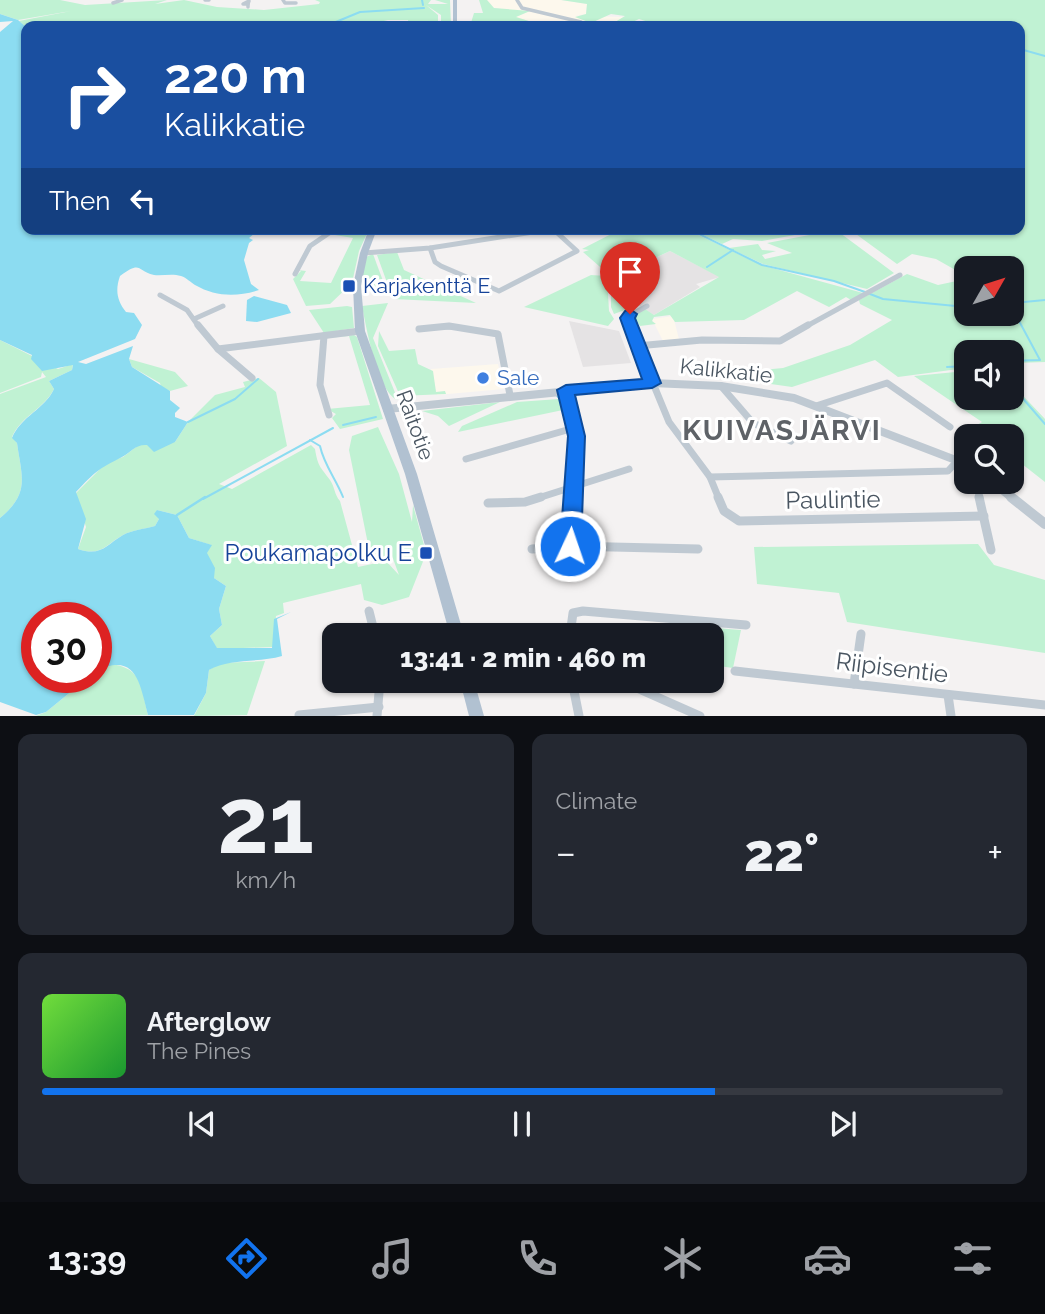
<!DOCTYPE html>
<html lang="en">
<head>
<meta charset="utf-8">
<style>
  :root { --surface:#171b24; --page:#242831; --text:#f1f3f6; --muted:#9ea1a6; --line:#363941; --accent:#1273ee }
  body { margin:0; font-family:Raleway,sans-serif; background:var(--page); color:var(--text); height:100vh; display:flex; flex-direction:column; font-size:26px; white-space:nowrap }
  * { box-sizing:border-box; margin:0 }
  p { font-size:23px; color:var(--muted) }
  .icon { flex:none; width:38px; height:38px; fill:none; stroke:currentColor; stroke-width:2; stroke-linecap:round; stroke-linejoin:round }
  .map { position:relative; height:716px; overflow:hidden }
  .panel { display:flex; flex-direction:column; gap:18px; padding:18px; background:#0d0f14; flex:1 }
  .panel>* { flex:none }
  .banner { position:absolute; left:21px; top:21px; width:1004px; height:214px; border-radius:14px; box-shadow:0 2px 5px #0004; background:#1a4fa0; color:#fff; overflow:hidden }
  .needle { width:46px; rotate:51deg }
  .fabs { position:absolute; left:954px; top:256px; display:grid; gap:14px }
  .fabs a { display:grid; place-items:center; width:70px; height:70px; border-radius:14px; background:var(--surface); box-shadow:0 2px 5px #0004; font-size:35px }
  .speed { position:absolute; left:21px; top:602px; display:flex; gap:14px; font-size:35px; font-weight:700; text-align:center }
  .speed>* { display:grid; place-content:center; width:91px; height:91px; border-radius:50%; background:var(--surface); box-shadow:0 2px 5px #0004; line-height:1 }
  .speed .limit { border:10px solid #d22; background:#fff; color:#111 }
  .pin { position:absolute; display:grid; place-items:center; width:60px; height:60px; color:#fff; margin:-72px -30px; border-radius:50% 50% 50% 0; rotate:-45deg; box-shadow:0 0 7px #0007 }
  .pin .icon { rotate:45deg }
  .me { position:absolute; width:77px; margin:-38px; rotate:3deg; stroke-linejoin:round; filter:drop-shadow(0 0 5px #0008) }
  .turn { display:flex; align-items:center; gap:24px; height:147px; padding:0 28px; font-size:32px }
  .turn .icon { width:91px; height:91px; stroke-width:2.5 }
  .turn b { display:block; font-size:49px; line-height:60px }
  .then { display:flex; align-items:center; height:66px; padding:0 28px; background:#0003; gap:14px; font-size:26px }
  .big { font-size:52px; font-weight:800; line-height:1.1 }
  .panel .tile { flex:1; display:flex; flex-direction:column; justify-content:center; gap:10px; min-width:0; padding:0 24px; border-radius:14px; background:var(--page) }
  .panel .dial { align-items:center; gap:0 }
  .dial b { font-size:91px; line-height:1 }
  .song { display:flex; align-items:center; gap:21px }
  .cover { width:84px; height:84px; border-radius:10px; background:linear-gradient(135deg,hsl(100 70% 55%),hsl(130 70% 35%)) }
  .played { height:7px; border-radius:4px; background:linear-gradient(90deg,var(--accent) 70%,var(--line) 70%) }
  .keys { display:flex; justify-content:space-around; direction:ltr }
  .heat { display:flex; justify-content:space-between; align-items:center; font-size:38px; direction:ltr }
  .panel .tiles { flex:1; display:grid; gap:18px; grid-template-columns:1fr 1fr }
  .tile:last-child { grid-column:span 2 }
  .trip { position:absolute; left:322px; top:623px; width:402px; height:70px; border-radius:14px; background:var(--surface); box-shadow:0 2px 5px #0004; font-weight:800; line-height:70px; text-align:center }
  .tabs { display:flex; height:112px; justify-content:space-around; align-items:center; background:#090b0e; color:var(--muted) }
  .tabs .icon { width:49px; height:49px }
  .tabs .active { color:var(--accent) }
  .tabs b { font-size:32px; color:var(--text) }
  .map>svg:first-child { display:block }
  .commercial { fill:#fdf8ed }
  .education { fill:#e5e3e4 }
  .green { fill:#c0f2d3 }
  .water { fill:#8cdcf1 }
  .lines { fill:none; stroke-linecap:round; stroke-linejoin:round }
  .stream-far1 { stroke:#8cdcf1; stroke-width:2 }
  .stream { stroke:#8cdcf1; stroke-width:2.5 }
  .minor-far3 { stroke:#bfc9d2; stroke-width:3.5 }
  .minor-far2 { stroke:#bfc9d2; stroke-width:5 }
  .minor-far1 { stroke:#bfc9d2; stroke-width:7 }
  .minor { stroke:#bfc9d2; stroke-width:9 }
  .tertiary-far1 { stroke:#bfc9d2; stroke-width:8 }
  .tertiary { stroke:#bfc9d2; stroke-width:10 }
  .primary { fill:#b1c1d1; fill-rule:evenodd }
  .route { fill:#1273ee; stroke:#0c4b9b; stroke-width:2 }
  .transit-dot { fill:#1a4fb4; stroke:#fff; stroke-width:2.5 }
  .shop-dot { fill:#3f7fe0; stroke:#fff; stroke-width:2.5 }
  .labels { text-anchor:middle; stroke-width:6; stroke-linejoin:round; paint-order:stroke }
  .transit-label { font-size:21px; fill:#164399; stroke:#fff; text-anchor:start }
  .street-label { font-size:21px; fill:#495561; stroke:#fff }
  .shop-label { font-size:21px; fill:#366cbe; stroke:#fff; text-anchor:start }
  .near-street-label { font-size:24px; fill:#495561; stroke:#fff }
  .near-transit-label { font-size:24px; fill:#164399; stroke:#fff; text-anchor:end }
  .district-label { font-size:28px; font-weight:bold; letter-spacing:2px; fill:#5e6267; stroke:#fff }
</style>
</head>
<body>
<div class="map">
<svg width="1045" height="716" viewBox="0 0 1045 716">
  <rect width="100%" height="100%" fill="#f4f2f2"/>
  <g class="commercial">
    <path d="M 487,0 L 561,0 L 587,4 L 586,14 L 576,16 L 626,17 L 616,26 L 545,26 L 515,17 L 528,12 L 494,8 Z"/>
    <path d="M 673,316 L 679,339 L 663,341 L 652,319 Z"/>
    <path d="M 498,364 L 504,389 L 437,395 L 431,369 Z"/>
  </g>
  <g class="education">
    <path d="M 670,251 L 720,277 L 696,284 L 700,287 L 654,315 L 613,290 L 612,284 L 622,280 L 617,276 Z"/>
    <path d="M 569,321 L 619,331 L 631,363 L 583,367 Z"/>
  </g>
  <g class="green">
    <path d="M 0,0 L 60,0 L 85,5 L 167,0 L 155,4 L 184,0 L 217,7 L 264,10 L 319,4 L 320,2 L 315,0 L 431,0 L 428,4 L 448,4 L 435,0 L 450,0 L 451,26 L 433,26 L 441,24 L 441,15 L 426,5 L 438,15 L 438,23 L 409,26 L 408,20 L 388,20 L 363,26 L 172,24 L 26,27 L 19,21 L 71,11 L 18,20 L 0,14 Z"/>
    <path d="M 479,0 L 487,0 L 494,8 L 530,11 L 516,17 L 545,26 L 470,26 L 474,13 L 483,13 Z"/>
    <path d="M 561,0 L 1045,0 L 1045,362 L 1012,363 L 1012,352 L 966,352 L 966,368 L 898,377 L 875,360 L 792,387 L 707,375 L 783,368 L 850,345 L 892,320 L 860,304 L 859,300 L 907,274 L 938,285 L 966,279 L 966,313 L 1012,313 L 1012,268 L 966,268 L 966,276 L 936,259 L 912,254 L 897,264 L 849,229 L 1020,229 L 1020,26 L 661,26 L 639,19 C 628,24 622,27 610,25 L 625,16 L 611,14 L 591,23 L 575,17 L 586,14 L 587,4 Z"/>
    <path d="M 337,229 L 369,229 L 359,251 L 352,283 L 330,304 L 306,306 L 293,279 L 301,271 L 298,270 L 306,271 L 300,281 L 331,283 L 353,238 L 329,234 Z"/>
    <path d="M 621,229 L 686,229 L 761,265 L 863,293 L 851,300 L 846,297 L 829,307 L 797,291 L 744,320 L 675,322 L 670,315 L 654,317 L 652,321 L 656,324 L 640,326 L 633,315 L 645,309 L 654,315 L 719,277 L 670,251 L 646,262 L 645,260 L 636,264 L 644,263 L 618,276 L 628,274 L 642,281 L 637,287 L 609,275 L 614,271 L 607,273 L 583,252 L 589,250 L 582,249 Z"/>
    <path d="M 691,229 L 828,229 L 762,241 L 733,239 L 722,244 Z"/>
    <path d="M 836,230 L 894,273 L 867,289 L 763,264 L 729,248 L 758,244 L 762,250 L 776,251 L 762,255 L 765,259 L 792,253 L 767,243 Z"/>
    <path d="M 397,252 L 404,270 L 476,303 L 393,299 L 377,255 Z"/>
    <path d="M 373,254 L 386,289 L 365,286 L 362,273 L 366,257 Z"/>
    <path d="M 591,275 L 607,276 L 609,311 L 614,319 L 608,326 L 524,307 Z"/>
    <path d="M 611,279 L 640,292 L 647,290 L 628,299 L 638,305 L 614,314 L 611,307 Z"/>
    <path d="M 388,303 L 373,338 L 398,400 C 378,394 366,326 362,306 Z"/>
    <path d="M 347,306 L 352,307 L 354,328 L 324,333 L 309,310 Z"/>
    <path d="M 379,331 L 389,351 L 415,349 L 418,364 L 433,371 L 436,392 L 445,391 L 446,394 L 400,396 L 378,346 Z"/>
    <path d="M 354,335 L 357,337 L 383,419 L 340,429 L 332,418 L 336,414 L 327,409 L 370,405 L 349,336 L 327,338 Z"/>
    <path d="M 0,340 L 58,369 L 73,364 L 72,370 L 49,381 L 54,389 C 44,409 21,416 12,437 L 17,443 C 22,478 30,493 0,518 L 0,394 L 46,377 L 42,372 L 41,377 L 0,393 Z"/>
    <path d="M 129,359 L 175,372 L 188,386 L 170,391 L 161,387 L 160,383 L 132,367 Z"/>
    <path d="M 966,371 L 966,397 L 1012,397 L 1012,384 L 1045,419 L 1045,482 L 1012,456 L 1012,436 L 975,436 L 967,431 L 982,422 L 914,376 Z"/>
    <path d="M 259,378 L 276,392 L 287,446 L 219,484 L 232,489 L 311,445 L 315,449 C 318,467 320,466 330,480 C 335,487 334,494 340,501 L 358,567 L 386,561 L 399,575 L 392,556 L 371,559 L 349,450 L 352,436 L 378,427 L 399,474 L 412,522 L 413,505 L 424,545 L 421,546 L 424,559 L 409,597 L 382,605 L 364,600 L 361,584 L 283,603 L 284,613 L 276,616 L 273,647 L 217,649 L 210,636 L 222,625 L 219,609 L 226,586 L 214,578 L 206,553 L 211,545 L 189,538 L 177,515 L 157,510 L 159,519 L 155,526 C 146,529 132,530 123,535 C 105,545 101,557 78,549 L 86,527 L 76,493 L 106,463 L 123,457 L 140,444 L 175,442 L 188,422 L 215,395 L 245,387 L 243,382 Z"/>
    <path d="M 559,399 L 563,410 L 458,432 L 462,426 L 517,402 Z"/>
    <path d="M 500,402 L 449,426 L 438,416 L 422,411 Z"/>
    <path d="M 978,544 L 994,565 L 1045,580 L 1045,653 L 847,622 L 839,593 L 757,584 L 754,547 Z"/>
    <path d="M 703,627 L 741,630 L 733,668 L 712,665 L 712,635 L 701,635 Z"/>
    <path d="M 265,661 L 247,715 L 194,716 L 206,693 L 209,670 L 220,663 Z"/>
    <path d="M 111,664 C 143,668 141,688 148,715 L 36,716 L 46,712 L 89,677 L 96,677 L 97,670 Z"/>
  </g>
  <g class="water">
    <path d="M 0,14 L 18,20 L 26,27 L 26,229 L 260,229 L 249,238 L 253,240 L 249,243 L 244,260 L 251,284 L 259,290 C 237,297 216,297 195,285 C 190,282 187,278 181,276 C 172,273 163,276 154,275 C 136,271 142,260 120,276 C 115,290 117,301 126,312 L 134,313 L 142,325 L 135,339 L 78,362 L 86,364 L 133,346 L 129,359 L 132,367 L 170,391 L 170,400 L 180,408 L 175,413 L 175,417 L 188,422 L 175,442 L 154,452 L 147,445 C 136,444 131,452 122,457 C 98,469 95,472 76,492 L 86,519 L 78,549 C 101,557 106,545 123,535 C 132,530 145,529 155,526 L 159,519 L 154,514 L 157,510 L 177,515 L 189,538 L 212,545 L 207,553 L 215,568 L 214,578 L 226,586 L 219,609 L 222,625 L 210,636 L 217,648 L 272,648 L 274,619 L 291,612 L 277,619 L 282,656 C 259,663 229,658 209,670 L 206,693 L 194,715 L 148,715 C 140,685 137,651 96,671 L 96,618 L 37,618 L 37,677 L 89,677 L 46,712 L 36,715 L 0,702 L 0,518 C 30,493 22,478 17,443 L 12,438 C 21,416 45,409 54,389 L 49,381 L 72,370 L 73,365 L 42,371 L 31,359 L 32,355 L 0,340 L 0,32 L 13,21 L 0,22 Z"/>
    <path d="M 254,296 L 287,305 L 291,313 L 257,322 L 246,321 L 247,300 Z"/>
  </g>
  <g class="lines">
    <g class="stream-far1">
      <path d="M 422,0 L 423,5"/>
      <path d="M 326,26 L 360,12 L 424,8"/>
      <path d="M 1020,49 L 1045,56"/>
      <path d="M 689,229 L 762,265 L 834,281 L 865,292"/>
      <path d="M 707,267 L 733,250"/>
      <path d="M 870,294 L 883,299 L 966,307"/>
      <path d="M 1012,303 L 1045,300"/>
      <path d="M 1012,308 L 1040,360 L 1012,361"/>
      <path d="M 947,367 L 966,366"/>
      <path d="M 1012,386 L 1045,424"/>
      <path d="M 557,396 L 563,401 L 569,423"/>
      <path d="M 188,422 L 235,399 L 258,379"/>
      <path d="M 343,425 L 376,417"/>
      <path d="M 310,440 L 320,446 C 324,465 336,479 343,497"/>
      <path d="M 203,499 L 333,428"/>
    </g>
    <path class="stream" d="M 177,515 L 205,497"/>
    <g class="minor-far3">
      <path d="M 205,0 L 209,0"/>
      <path d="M 283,0 L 285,3 L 296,3"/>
      <path d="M 517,0 L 522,8 L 581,22"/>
      <path d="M 249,1 L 248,4 L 243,4 Z"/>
      <path d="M 113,3 L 122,0"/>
      <path d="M 248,7 L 248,4"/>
      <path d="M 386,23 L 386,26"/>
    </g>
    <g class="minor-far2">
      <path d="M 430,248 L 435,262 L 441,266 L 499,291 L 577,251 L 553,229"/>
      <path d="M 364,253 L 430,248 L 552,229"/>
      <path d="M 295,274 L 310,246 L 335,229"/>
      <path d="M 160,295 L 187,310 L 199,327"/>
      <path d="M 194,319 L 223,306"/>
      <path d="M 438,327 L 456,327"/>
      <path d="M 630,327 L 627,317 L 647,306"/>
      <path d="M 805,327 L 900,275"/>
    </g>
    <g class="minor-far1">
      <path d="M 198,325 L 218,349 L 360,331"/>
      <path d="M 629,325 L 669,422 L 710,477 L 948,471 L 958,460"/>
      <path d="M 419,329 L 449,326 L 498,334 L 510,395"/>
      <path d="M 324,336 L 320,385 L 329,415"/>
      <path d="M 637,346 L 702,340 L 780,341 L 808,325"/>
      <path d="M 218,349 L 252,378"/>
      <path d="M 721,386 L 753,423 L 791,441"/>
      <path d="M 566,390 L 577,436 L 573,499"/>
      <path d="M 816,406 L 887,383 L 950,427"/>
      <path d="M 466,459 L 574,428"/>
      <path d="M 710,477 L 719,499"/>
      <path d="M 976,481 L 980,499"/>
      <path d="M 535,499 L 629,469"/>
    </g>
    <g class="minor">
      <path d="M 718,497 L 724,511 L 739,521 L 984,516"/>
      <path d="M 979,497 L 991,550"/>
      <path d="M 488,503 L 525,502 L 541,497"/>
      <path d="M 570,546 L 573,497"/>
      <path d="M 532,549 L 570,546 L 698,549"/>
      <path d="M 369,611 L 375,635"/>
      <path d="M 570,635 L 573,613 L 583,611 L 746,625"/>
      <path d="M 735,671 L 1045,705"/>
      <path d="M 572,681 L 579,716"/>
      <path d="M 621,681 L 700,716"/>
      <path d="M 854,684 L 861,634"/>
      <path d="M 948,695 L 951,716"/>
      <path d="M 299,715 L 379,707"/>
      <path d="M 377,716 L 380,681"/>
    </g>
    <g class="tertiary-far1">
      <path d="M 387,409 L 652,383 L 721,386 L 794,398 L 966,464"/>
      <path d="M 991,481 L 1013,499"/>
    </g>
    <path class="tertiary" d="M 1011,497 L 1045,524"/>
    <g class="primary">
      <rect x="453" y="0" width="4" height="26"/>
      <path d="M 369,229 L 377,229 L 368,253 L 361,286 L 365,331 L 417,474 L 464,635 L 450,635 L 405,474 L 355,331 L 353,286 L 360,253 Z"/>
      <path d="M 460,681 L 474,681 L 484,716 L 469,716 Z"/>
    </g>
  </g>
  <path class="route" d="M 630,309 L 637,314 L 635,318 L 661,383 L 652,388 L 575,395 L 585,436 L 581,546 L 578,551 L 563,551 L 560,546 L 568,436 L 557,390 L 566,385 L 642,379 L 620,318 L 625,311 Z"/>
  <g class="transit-dot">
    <rect x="342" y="279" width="14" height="14" rx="3.5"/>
    <rect x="419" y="546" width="14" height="14" rx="3.5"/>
  </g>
  <circle class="shop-dot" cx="483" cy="378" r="7"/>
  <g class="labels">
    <g class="transit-label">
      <text x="363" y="293">Karjakenttä E</text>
    </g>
    <g class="street-label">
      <text transform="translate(726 371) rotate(6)" y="7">Kalikkatie</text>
      <text transform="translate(415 425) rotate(70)" y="7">Raitotie</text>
    </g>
    <g class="shop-label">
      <text x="497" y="385">Sale</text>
    </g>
    <g class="near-street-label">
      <text transform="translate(833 500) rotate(-1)" y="8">Paulintie</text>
      <text transform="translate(892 668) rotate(7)" y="8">Riipisentie</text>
    </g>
    <g class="near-transit-label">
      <text x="412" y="561">Poukamapolku E</text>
    </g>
    <g class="district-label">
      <text x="782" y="440">KUIVASJÄRVI</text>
    </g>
  </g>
</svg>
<div class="fabs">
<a><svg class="needle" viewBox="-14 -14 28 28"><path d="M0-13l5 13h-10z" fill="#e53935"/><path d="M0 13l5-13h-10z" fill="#9ea1a6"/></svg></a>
<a><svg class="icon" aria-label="sound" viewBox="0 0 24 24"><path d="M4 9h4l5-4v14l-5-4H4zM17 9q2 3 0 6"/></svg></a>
<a><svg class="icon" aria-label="search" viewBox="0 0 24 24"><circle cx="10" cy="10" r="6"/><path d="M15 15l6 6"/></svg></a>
</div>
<div class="speed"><div class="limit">30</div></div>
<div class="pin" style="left:630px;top:314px;background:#d93025"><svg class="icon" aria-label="arrive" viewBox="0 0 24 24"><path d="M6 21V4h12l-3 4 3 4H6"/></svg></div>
<svg class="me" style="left:570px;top:546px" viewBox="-20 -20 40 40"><circle r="17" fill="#1273ee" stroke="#fff" stroke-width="3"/><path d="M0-11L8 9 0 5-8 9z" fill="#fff"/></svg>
<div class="trip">13:41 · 2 min · 460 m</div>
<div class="banner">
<div class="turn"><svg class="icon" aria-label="right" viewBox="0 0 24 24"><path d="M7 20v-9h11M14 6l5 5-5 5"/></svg><div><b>220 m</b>Kalikkatie</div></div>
<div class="then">Then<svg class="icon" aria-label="left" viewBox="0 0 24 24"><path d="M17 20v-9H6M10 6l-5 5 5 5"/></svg></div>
</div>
</div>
<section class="panel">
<div class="tiles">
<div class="tile dial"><b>21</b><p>km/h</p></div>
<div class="tile"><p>Climate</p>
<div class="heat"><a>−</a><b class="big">22°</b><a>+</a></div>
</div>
<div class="tile">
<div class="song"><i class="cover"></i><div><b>Afterglow</b><p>The Pines</p></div></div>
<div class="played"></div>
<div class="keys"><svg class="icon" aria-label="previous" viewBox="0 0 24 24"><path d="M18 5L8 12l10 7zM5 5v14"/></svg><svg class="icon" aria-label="pause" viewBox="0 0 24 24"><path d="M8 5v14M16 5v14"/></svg><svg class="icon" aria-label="next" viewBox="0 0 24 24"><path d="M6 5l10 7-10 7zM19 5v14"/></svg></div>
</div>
</div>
</section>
<nav class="tabs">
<b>13:39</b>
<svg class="icon active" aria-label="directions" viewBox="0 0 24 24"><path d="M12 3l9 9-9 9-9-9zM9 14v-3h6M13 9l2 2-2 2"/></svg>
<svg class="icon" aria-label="music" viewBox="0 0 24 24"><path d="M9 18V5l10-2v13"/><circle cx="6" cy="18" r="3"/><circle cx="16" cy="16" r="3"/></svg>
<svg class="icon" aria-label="phone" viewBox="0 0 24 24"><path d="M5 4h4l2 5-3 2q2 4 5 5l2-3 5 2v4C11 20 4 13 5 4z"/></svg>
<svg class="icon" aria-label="climate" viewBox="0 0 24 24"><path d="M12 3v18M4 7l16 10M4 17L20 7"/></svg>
<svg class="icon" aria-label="car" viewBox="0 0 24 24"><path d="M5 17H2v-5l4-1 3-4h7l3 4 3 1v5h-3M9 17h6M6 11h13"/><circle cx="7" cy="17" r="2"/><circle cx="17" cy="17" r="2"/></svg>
<svg class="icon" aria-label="filters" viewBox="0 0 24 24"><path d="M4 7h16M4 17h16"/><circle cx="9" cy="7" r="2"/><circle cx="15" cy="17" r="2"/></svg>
</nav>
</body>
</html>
